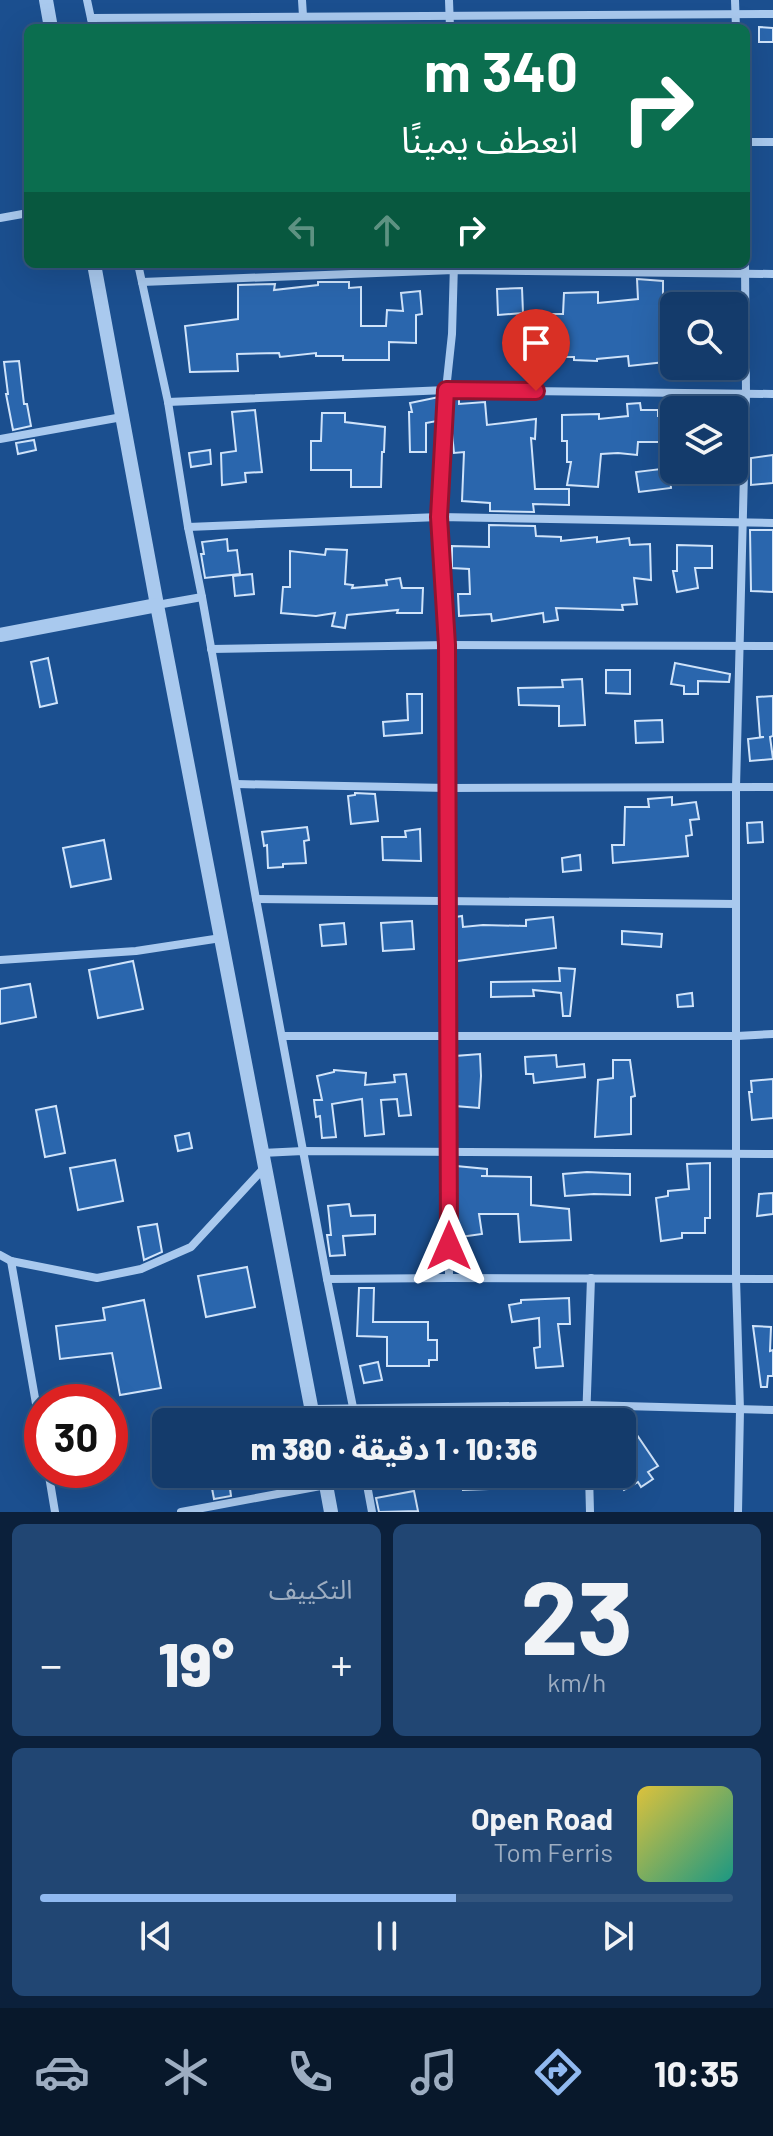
<!DOCTYPE html>
<html lang="ar">
<head>
<meta charset="utf-8">
<style>
  :root { --surface:#143b6b; --page:#214673; --text:#f1f3f6; --muted:#9dadc1; --line:#33557e; --accent:#90b9f0 }
  body { margin:0; font-family:Barlow,"Noto Sans Arabic",sans-serif; background:var(--page); color:var(--text); direction:rtl; height:100vh; display:flex; flex-direction:column; font-size:30px; white-space:nowrap }
  * { box-sizing:border-box; margin:0 }
  p { font-size:26px; color:var(--muted) }
  .icon { flex:none; width:44px; height:44px; fill:none; stroke:currentColor; stroke-width:2; stroke-linecap:round; stroke-linejoin:round }
  .map { position:relative; height:1512px; overflow:hidden; direction:ltr }
  .drawer { display:flex; flex-direction:column; gap:12px; padding:12px; background:#0b203b; flex:1 }
  .drawer>* { flex:none }
  .top-card { position:absolute; left:24px; top:24px; width:726px; height:244px; border-radius:12px; box-shadow:0 8px 32px #0002,0 0 0 2px var(--line); direction:rtl; background:#0b6e4f; color:#fff; overflow:hidden }
  .buttons { position:absolute; left:660px; top:292px; display:grid; gap:16px }
  .buttons a { display:grid; place-items:center; width:88px; height:88px; border-radius:12px; background:var(--surface); box-shadow:0 8px 32px #0002,0 0 0 2px var(--line); font-size:40px }
  .speed { position:absolute; left:24px; top:1384px; display:flex; gap:16px; font-size:40px; font-weight:700; text-align:center }
  .speed>* { display:grid; place-content:center; width:104px; height:104px; border-radius:50%; background:var(--surface); box-shadow:0 8px 32px #0002,0 0 0 2px var(--line); line-height:1 }
  .speed .limit { border:12px solid #d22; background:#fff; color:#111 }
  .pin { position:absolute; display:grid; place-items:center; width:68px; height:68px; color:#fff; margin:-82px -34px; border-radius:50% 50% 50% 0; rotate:-45deg; box-shadow:0 0 8px #0007 }
  .pin .icon { rotate:45deg }
  .me { position:absolute; width:88px; margin:-44px; rotate:0deg; stroke-linejoin:round; filter:drop-shadow(0 0 6px #0008) }
  .turn { display:flex; align-items:center; gap:28px; height:168px; padding:0 40px; font-size:36px }
  .turn .icon { width:104px; height:104px; stroke-width:2.5 }
  .turn b { display:block; font-size:56px; line-height:68px }
  .lanes { display:flex; align-items:center; height:76px; padding:0 40px; background:#0003; justify-content:center; gap:40px; direction:ltr }
  .lanes .off { opacity:.35 }
  .big { font-size:60px; font-weight:800; line-height:1.1 }
  .drawer .widget { flex:1; display:flex; flex-direction:column; justify-content:center; gap:12px; min-width:0; padding:0 28px; border-radius:12px; background:var(--page) }
  .drawer .dial { align-items:center; gap:0 }
  .dial b { font-size:104px; line-height:1 }
  .song { display:flex; align-items:center; gap:24px }
  .cover { width:96px; height:96px; border-radius:12px; background:linear-gradient(135deg,hsl(50 70% 55%),hsl(170 70% 35%)) }
  .played { height:8px; border-radius:4px; background:linear-gradient(90deg,var(--accent) 60%,var(--line) 60%) }
  .keys { display:flex; justify-content:space-around; direction:ltr }
  .heat { display:flex; justify-content:space-between; align-items:center; font-size:44px; direction:ltr }
  .drawer .tiles { flex:1; display:grid; gap:12px; grid-template-columns:1fr 1fr }
  .widget:last-child { grid-column:span 2 }
  .trip { position:absolute; left:152px; top:1408px; width:484px; height:80px; border-radius:12px; background:var(--surface); box-shadow:0 8px 32px #0002,0 0 0 2px var(--line); font-weight:800; line-height:80px; text-align:center; direction:rtl }
  .menu { display:flex; height:128px; justify-content:space-around; align-items:center; background:#08182b; color:var(--muted) }
  .menu .icon { width:56px; height:56px }
  .menu .selected { color:var(--accent) }
  .menu b { font-size:36px; color:var(--text) }
  .map>svg:first-child { display:block }
  .building { fill:#2a66ad; stroke:#cfe3fa; stroke-width:2 }
  .lines { fill:none; stroke-linecap:round; stroke-linejoin:round }
  .minor { stroke:#a9c9ee; stroke-width:8 }
  .tertiary { stroke:#a9c9ee; stroke-width:14 }
  .route-casing { stroke:#92132f; stroke-width:20 }
  .route { stroke:#e11d48; stroke-width:14 }
</style>
</head>
<body>
<div class="map">
<svg width="773" height="1512" viewBox="0 0 773 1512">
  <rect width="100%" height="100%" fill="#1b4f8f"/>
  <g class="building">
    <path d="M 759,27 L 773,28 L 773,42 L 759,42 Z"/>
    <path d="M 637,279 L 663,281 L 663,315 L 674,315 L 674,337 L 671,337 L 674,361 L 629,366 L 628,356 L 597,359 L 597,361 L 574,360 L 574,357 L 539,357 L 537,314 L 563,314 L 564,293 L 598,292 L 598,303 L 638,299 Z"/>
    <path d="M 318,282 L 349,282 L 349,288 L 361,287 L 361,326 L 386,326 L 387,310 L 403,311 L 401,293 L 420,291 L 422,314 L 416,315 L 416,343 L 389,342 L 389,360 L 343,360 L 343,356 L 316,356 L 316,353 L 280,357 L 279,353 L 237,354 L 238,371 L 190,372 L 185,326 L 238,319 L 238,285 L 275,284 L 274,290 L 318,285 Z"/>
    <path d="M 522,288 L 523,313 L 498,315 L 497,289 Z"/>
    <path d="M 19,361 L 24,404 L 27,404 L 31,426 L 13,430 L 6,394 L 8,394 L 4,362 Z"/>
    <path d="M 439,397 L 437,421 L 426,423 L 426,452 L 410,452 L 409,412 L 412,412 L 410,403 Z"/>
    <path d="M 453,397 L 459,397 L 459,404 L 485,402 L 487,425 L 536,419 L 535,439 L 531,438 L 535,489 L 569,489 L 569,505 L 533,504 L 534,512 L 490,511 L 490,503 L 462,501 L 464,452 L 454,453 L 451,423 Z"/>
    <path d="M 640,403 L 641,410 L 658,410 L 658,416 L 671,416 L 671,442 L 638,442 L 637,455 L 618,453 L 601,454 L 598,487 L 567,485 L 571,462 L 567,462 L 567,441 L 562,441 L 562,415 L 599,414 L 599,419 L 628,416 L 627,404 Z"/>
    <path d="M 255,410 L 262,472 L 245,473 L 246,482 L 222,485 L 221,453 L 236,451 L 232,412 Z"/>
    <path d="M 322,413 L 345,413 L 345,422 L 385,427 L 384,452 L 382,452 L 381,487 L 351,487 L 351,470 L 311,470 L 311,441 L 321,441 Z"/>
    <path d="M 34,440 L 36,450 L 18,454 L 16,443 Z"/>
    <path d="M 210,450 L 211,464 L 191,467 L 189,453 Z"/>
    <path d="M 773,455 L 773,483 L 751,485 L 751,458 Z"/>
    <path d="M 669,468 L 671,488 L 639,492 L 636,472 Z"/>
    <path d="M 489,525 L 535,526 L 536,536 L 561,537 L 561,541 L 597,537 L 597,542 L 629,538 L 630,545 L 650,544 L 651,580 L 634,578 L 637,604 L 622,605 L 623,610 L 556,608 L 558,620 L 544,622 L 543,613 L 492,621 L 491,614 L 459,616 L 458,594 L 470,594 L 469,569 L 452,568 L 452,546 L 489,547 Z"/>
    <path d="M 750,530 L 773,530 L 773,592 L 751,591 Z"/>
    <path d="M 227,539 L 228,551 L 237,550 L 240,574 L 205,578 L 201,554 L 204,554 L 202,542 Z"/>
    <path d="M 677,545 L 712,546 L 712,568 L 695,568 L 698,588 L 677,592 L 673,571 L 677,571 Z"/>
    <path d="M 326,549 L 347,550 L 345,584 L 353,585 L 352,588 L 387,585 L 386,580 L 400,578 L 402,588 L 423,588 L 422,613 L 397,613 L 398,610 L 347,615 L 345,628 L 332,626 L 335,613 L 316,616 L 281,613 L 283,587 L 290,587 L 290,551 L 325,555 Z"/>
    <path d="M 252,574 L 254,594 L 235,596 L 233,576 Z"/>
    <path d="M 48,658 L 57,703 L 40,707 L 31,662 Z"/>
    <path d="M 675,663 L 730,674 L 729,682 L 698,681 L 698,694 L 684,694 L 684,686 L 671,684 Z"/>
    <path d="M 606,670 L 630,670 L 630,694 L 606,693 Z"/>
    <path d="M 582,679 L 585,725 L 559,726 L 559,706 L 519,705 L 518,688 L 563,687 L 562,680 Z"/>
    <path d="M 407,694 L 422,694 L 422,733 L 384,736 L 383,722 L 408,720 Z"/>
    <path d="M 773,696 L 773,736 L 770,737 L 773,759 L 750,761 L 748,739 L 764,737 L 760,737 L 757,697 Z"/>
    <path d="M 662,720 L 663,742 L 636,743 L 635,721 Z"/>
    <path d="M 355,793 L 375,794 L 378,821 L 351,824 L 348,796 L 355,795 Z"/>
    <path d="M 672,797 L 672,805 L 696,802 L 699,819 L 690,820 L 692,835 L 686,836 L 688,856 L 613,863 L 612,845 L 624,845 L 625,807 L 649,807 L 648,799 Z"/>
    <path d="M 762,822 L 763,842 L 748,843 L 747,823 Z"/>
    <path d="M 307,827 L 309,840 L 304,841 L 306,863 L 283,864 L 283,867 L 268,868 L 267,845 L 264,846 L 262,832 Z"/>
    <path d="M 420,829 L 421,861 L 383,860 L 382,837 L 406,837 L 405,831 Z"/>
    <path d="M 104,840 L 111,879 L 71,887 L 63,848 Z"/>
    <path d="M 580,855 L 581,870 L 563,872 L 562,858 Z"/>
    <path d="M 462,916 L 463,927 L 483,925 L 526,926 L 526,920 L 553,917 L 556,948 L 457,961 L 455,917 Z"/>
    <path d="M 412,921 L 414,949 L 383,951 L 381,923 Z"/>
    <path d="M 344,923 L 346,944 L 322,946 L 320,925 Z"/>
    <path d="M 622,931 L 662,934 L 661,947 L 622,944 Z"/>
    <path d="M 133,961 L 143,1009 L 98,1018 L 89,970 Z"/>
    <path d="M 559,968 L 575,969 L 570,1016 L 563,1016 L 561,993 L 533,990 L 534,996 L 491,997 L 491,982 L 560,981 Z"/>
    <path d="M 30,984 L 36,1017 L 0,1024 L 0,989 Z"/>
    <path d="M 692,993 L 693,1006 L 678,1007 L 677,995 Z"/>
    <path d="M 480,1054 L 481,1076 L 479,1108 L 455,1106 L 457,1082 L 455,1082 L 455,1056 Z"/>
    <path d="M 556,1055 L 557,1067 L 584,1064 L 585,1077 L 534,1083 L 533,1074 L 526,1074 L 525,1057 Z"/>
    <path d="M 613,1060 L 630,1060 L 635,1096 L 631,1097 L 631,1134 L 595,1137 L 598,1080 L 613,1078 Z"/>
    <path d="M 334,1070 L 366,1073 L 365,1085 L 395,1082 L 394,1075 L 406,1074 L 411,1115 L 399,1116 L 397,1099 L 381,1100 L 384,1134 L 365,1136 L 362,1099 L 332,1104 L 336,1137 L 322,1138 L 320,1116 L 316,1117 L 314,1100 L 322,1100 L 317,1076 L 334,1072 Z"/>
    <path d="M 773,1079 L 773,1118 L 752,1120 L 749,1092 L 752,1092 L 751,1081 Z"/>
    <path d="M 56,1106 L 65,1153 L 45,1157 L 36,1110 Z"/>
    <path d="M 189,1133 L 192,1148 L 178,1151 L 175,1136 Z"/>
    <path d="M 115,1160 L 123,1201 L 78,1210 L 70,1168 Z"/>
    <path d="M 710,1163 L 710,1218 L 705,1218 L 705,1233 L 682,1233 L 682,1238 L 661,1241 L 656,1198 L 668,1196 L 668,1191 L 689,1189 L 687,1164 Z"/>
    <path d="M 456,1166 L 487,1169 L 487,1176 L 481,1176 L 531,1177 L 531,1205 L 569,1209 L 571,1240 L 520,1242 L 518,1214 L 479,1214 L 482,1234 L 460,1237 L 456,1207 Z"/>
    <path d="M 587,1172 L 630,1174 L 630,1195 L 594,1194 L 565,1196 L 563,1174 Z"/>
    <path d="M 773,1193 L 773,1214 L 757,1216 L 759,1194 Z"/>
    <path d="M 349,1204 L 351,1216 L 375,1215 L 375,1234 L 343,1236 L 345,1255 L 330,1256 L 327,1235 L 331,1235 L 328,1206 Z"/>
    <path d="M 157,1224 L 162,1252 L 144,1260 L 138,1227 Z"/>
    <path d="M 247,1267 L 255,1307 L 206,1317 L 198,1276 Z"/>
    <path d="M 359,1288 L 374,1288 L 373,1322 L 428,1322 L 428,1340 L 437,1340 L 437,1360 L 429,1360 L 429,1366 L 387,1366 L 387,1337 L 357,1336 Z"/>
    <path d="M 569,1298 L 570,1324 L 558,1324 L 563,1366 L 536,1368 L 534,1348 L 540,1347 L 539,1318 L 512,1322 L 509,1305 L 521,1303 L 521,1300 Z"/>
    <path d="M 144,1300 L 161,1388 L 120,1395 L 112,1353 L 60,1359 L 56,1326 L 105,1320 L 103,1308 Z"/>
    <path d="M 753,1326 L 771,1327 L 770,1351 L 773,1350 L 773,1376 L 768,1376 L 767,1387 L 761,1387 Z"/>
    <path d="M 378,1362 L 382,1380 L 364,1383 L 360,1366 Z"/>
    <path d="M 637,1435 L 658,1466 L 648,1472 L 653,1479 L 641,1487 L 638,1482 L 624,1490 L 614,1474 L 622,1474 L 622,1444 Z"/>
    <path d="M 463,1474 L 487,1474 L 488,1489 L 463,1490 Z"/>
    <path d="M 229,1481 L 231,1496 L 214,1499 L 211,1483 Z"/>
    <path d="M 414,1491 L 418,1511 L 379,1512 L 376,1498 Z"/>
  </g>
  <g class="lines">
    <g class="minor">
      <path d="M 87,0 L 93,28"/>
      <path d="M 302,0 L 303,16"/>
      <path d="M 449,0 L 450,28"/>
      <path d="M 735,0 L 736,28"/>
      <path d="M 91,18 L 773,14"/>
      <path d="M 746,142 L 773,142"/>
      <path d="M 0,218 L 28,213"/>
      <path d="M 138,264 L 168,402 L 188,527 L 202,597 L 256,899 L 327,1279 L 356,1422"/>
      <path d="M 142,282 L 454,270 L 773,274"/>
      <path d="M 168,402 L 446,390 L 773,394"/>
      <path d="M 0,439 L 122,417"/>
      <path d="M 188,527 L 439,517 L 773,523"/>
      <path d="M 157,605 L 202,597"/>
      <path d="M 211,649 L 447,645 L 773,646"/>
      <path d="M 236,784 L 448,788 L 773,787"/>
      <path d="M 256,899 L 736,904"/>
      <path d="M 0,960 L 136,951 L 221,938"/>
      <path d="M 283,1036 L 737,1036 L 773,1034"/>
      <path d="M 262,1153 L 303,1151 L 773,1154"/>
      <path d="M 0,1255 L 11,1261 L 97,1278 L 141,1269 L 191,1247 L 265,1167"/>
      <path d="M 11,1261 L 42,1438"/>
      <path d="M 449,1278 L 447,645 L 439,517 L 446,390 L 452,334 L 454,264"/>
      <path d="M 327,1279 L 449,1278 L 773,1279"/>
      <path d="M 312,1409 L 586,1405 L 773,1410"/>
      <path d="M 586,1422 L 591,1278"/>
      <path d="M 48,1470 L 55,1512"/>
      <path d="M 365,1474 L 372,1512"/>
      <path d="M 589,1474 L 590,1512"/>
      <path d="M 181,1512 L 326,1485"/>
      <path d="M 738,1512 L 740,1410 L 736,1278 L 736,787 L 746,394 L 745,264"/>
    </g>
    <g class="tertiary">
      <path d="M 46,0 L 51,28"/>
      <path d="M 94,264 L 157,605 L 314,1422"/>
      <path d="M 0,635 L 157,605"/>
      <path d="M 324,1474 L 331,1512"/>
    </g>
  </g>
  <g class="lines">
    <g class="route-casing">
      <path id="route" d="M 449,1246 L 447,645 L 439,517 L 446,390 L 536,391"/>
    </g>
    <use href="#route" class="route"/>
  </g>
</svg>
<div class="buttons">
<a><svg class="icon" aria-label="search" viewBox="0 0 24 24"><circle cx="10" cy="10" r="6"/><path d="M15 15l6 6"/></svg></a>
<a><svg class="icon" aria-label="layers" viewBox="0 0 24 24"><path d="M12 4l9 5-9 5-9-5zM3 14l9 5 9-5"/></svg></a>
</div>
<div class="speed"><div class="limit">30</div></div>
<div class="pin" style="left:536px;top:391px;background:#d93025"><svg class="icon" aria-label="arrive" viewBox="0 0 24 24"><path d="M6 21V4h12l-3 4 3 4H6"/></svg></div>
<svg class="me" style="left:449px;top:1246px" viewBox="-20 -20 40 40"><path d="M0-17L14 15 0 8-14 15z" fill="#e11d48" stroke="#fff" stroke-width="4"/></svg>
<div class="trip">10:36 · 1 دقيقة · 380 m</div>
<div class="top-card">
<div class="turn"><svg class="icon" aria-label="right" viewBox="0 0 24 24"><path d="M7 20v-9h11M14 6l5 5-5 5"/></svg><div><b>340 m</b>انعطف يمينًا</div></div>
<div class="lanes"><svg class="icon off" aria-label="left" viewBox="0 0 24 24"><path d="M17 20v-9H6M10 6l-5 5 5 5"/></svg><svg class="icon off" aria-label="ahead" viewBox="0 0 24 24"><path d="M12 20V5M6 11l6-6 6 6"/></svg><svg class="icon" aria-label="right" viewBox="0 0 24 24"><path d="M7 20v-9h11M14 6l5 5-5 5"/></svg></div>
</div>
</div>
<section class="drawer">
<div class="tiles">
<div class="widget dial"><b>23</b><p>km/h</p></div>
<div class="widget"><p>التكييف</p>
<div class="heat"><a>−</a><b class="big">19°</b><a>+</a></div>
</div>
<div class="widget">
<div class="song"><i class="cover"></i><div><b>Open Road</b><p>Tom Ferris</p></div></div>
<div class="played"></div>
<div class="keys"><svg class="icon" aria-label="previous" viewBox="0 0 24 24"><path d="M18 5L8 12l10 7zM5 5v14"/></svg><svg class="icon" aria-label="pause" viewBox="0 0 24 24"><path d="M8 5v14M16 5v14"/></svg><svg class="icon" aria-label="next" viewBox="0 0 24 24"><path d="M6 5l10 7-10 7zM19 5v14"/></svg></div>
</div>
</div>
</section>
<nav class="menu">
<b>10:35</b>
<svg class="icon selected" aria-label="directions" viewBox="0 0 24 24"><path d="M12 3l9 9-9 9-9-9zM9 14v-3h6M13 9l2 2-2 2"/></svg>
<svg class="icon" aria-label="music" viewBox="0 0 24 24"><path d="M9 18V5l10-2v13"/><circle cx="6" cy="18" r="3"/><circle cx="16" cy="16" r="3"/></svg>
<svg class="icon" aria-label="phone" viewBox="0 0 24 24"><path d="M5 4h4l2 5-3 2q2 4 5 5l2-3 5 2v4C11 20 4 13 5 4z"/></svg>
<svg class="icon" aria-label="climate" viewBox="0 0 24 24"><path d="M12 3v18M4 7l16 10M4 17L20 7"/></svg>
<svg class="icon" aria-label="car" viewBox="0 0 24 24"><path d="M5 17H2v-5l4-1 3-4h7l3 4 3 1v5h-3M9 17h6M6 11h13"/><circle cx="7" cy="17" r="2"/><circle cx="17" cy="17" r="2"/></svg>
</nav>
</body>
</html>
